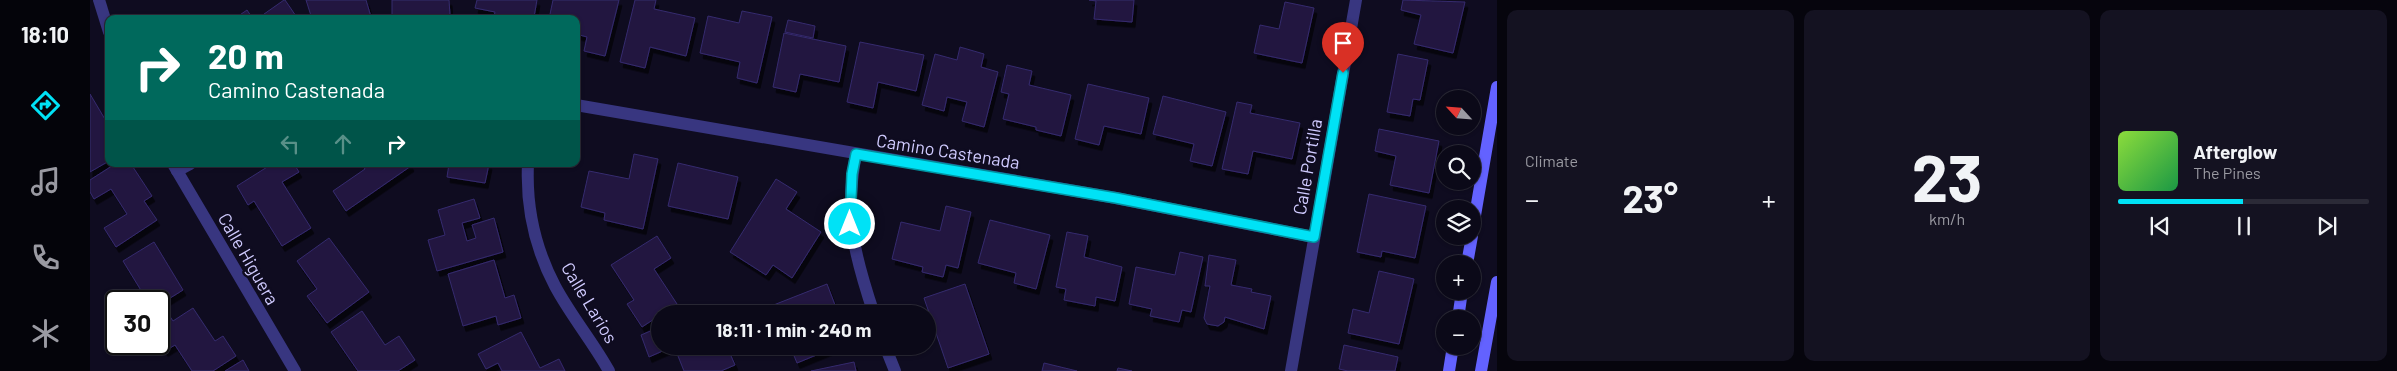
<!DOCTYPE html>
<html lang="en">
<head>
<meta charset="utf-8">
<style>
  :root { --surface:#0b0918; --page:#141221; --text:#f1f3f6; --muted:#9a9aa2; --line:#2b2a37; --accent:#00e2f6 }
  body { margin:0; font-family:Barlow,sans-serif; background:var(--page); color:var(--text); height:100vh; display:flex; flex-direction:column; font-size:19px; white-space:nowrap }
  * { box-sizing:border-box; margin:0 }
  p { font-size:16px; color:var(--muted) }
  .icon { flex:none; width:28px; height:28px; fill:none; stroke:currentColor; stroke-width:2; stroke-linecap:round; stroke-linejoin:round }
  .map { position:relative; flex:1; overflow:hidden }
  .panel { display:flex; flex-direction:column; gap:10px; padding:10px; background:#06050d; width:900px }
  .panel>* { flex:none }
  .hud { position:absolute; left:15px; top:15px; width:475px; height:152px; border-radius:10px; box-shadow:0 1px 4px #0004,0 0 0 1px var(--line); background:#00695c; color:#fff; overflow:hidden }
  .needle { width:32px; rotate:296deg }
  .buttons { position:absolute; left:1346px; top:90px; display:grid; gap:10px }
  .buttons a { display:grid; place-items:center; width:45px; height:45px; border-radius:50%; background:var(--surface); box-shadow:0 1px 4px #0004,0 0 0 1px var(--line); font-size:25px }
  .speed { position:absolute; left:15px; top:290px; display:flex; gap:10px; font-size:25px; font-weight:700; text-align:center }
  .speed>* { display:grid; place-content:center; width:65px; height:65px; border-radius:50%; background:var(--surface); box-shadow:0 1px 4px #0004,0 0 0 1px var(--line); line-height:1 }
  .speed .limit { border:2px solid #111; border-radius:8px; background:#fff; color:#111 }
  .pin { position:absolute; display:grid; place-items:center; width:42px; height:42px; color:#fff; margin:-51px -21px; border-radius:50% 50% 50% 0; rotate:-45deg; box-shadow:0 0 5px #0007 }
  .pin .icon { rotate:45deg }
  .me { position:absolute; width:55px; margin:-28px; rotate:0deg; stroke-linejoin:round; filter:drop-shadow(0 0 4px #0008) }
  .turn { display:flex; align-items:center; gap:18px; height:105px; padding:0 20px; font-size:22px }
  .turn .icon { width:65px; height:65px; stroke-width:2.5 }
  .turn b { display:block; font-size:35px; line-height:42px }
  .lanes { display:flex; align-items:center; height:48px; padding:0 20px; background:#0003; justify-content:center; gap:25px; direction:ltr }
  .lanes .off { opacity:.35 }
  .big { font-size:38px; font-weight:700; line-height:1.1 }
  .panel .card { flex:1; display:flex; flex-direction:column; justify-content:center; gap:8px; min-width:0; padding:0 18px; border-radius:10px; background:var(--page) }
  .panel .dial { align-items:center; gap:0 }
  .dial b { font-size:65px; line-height:1 }
  .song { display:flex; align-items:center; gap:15px }
  .cover { width:60px; height:60px; border-radius:8px; background:linear-gradient(135deg,hsl(90 70% 55%),hsl(140 70% 35%)) }
  .played { height:5px; border-radius:2px; background:linear-gradient(90deg,var(--accent) 50%,var(--line) 50%) }
  .keys { display:flex; justify-content:space-around; direction:ltr }
  .heat { display:flex; justify-content:space-between; align-items:center; font-size:28px; direction:ltr }
  .panel .tiles { flex:1; display:grid; gap:10px; grid-template-columns:repeat(3,1fr) }
  .trip { position:absolute; left:561px; top:305px; width:285px; height:50px; border-radius:25px; background:var(--surface); box-shadow:0 1px 4px #0004,0 0 0 1px var(--line); font-weight:700; line-height:50px; text-align:center }
  main { display:flex; flex:1; min-height:0 }
  .dock { display:flex; flex-direction:column; width:90px; justify-content:space-around; align-items:center; background:#04040a; color:var(--muted) }
  .dock .icon { width:35px; height:35px }
  .dock .active { color:var(--accent) }
  .dock b { font-size:22px; color:var(--text) }
  .map>svg:first-child { display:block }
  .building { fill:#201841; stroke:#362a6e; filter:url(#shadow) }
  .lines { fill:none; stroke-linecap:round; stroke-linejoin:round }
  .minor { stroke:#383680; stroke-width:12 }
  .secondary { stroke:#6362ff; stroke-width:12 }
  .route-casing { stroke:#0093a0; stroke-width:12 }
  .route { stroke:#00e2f6; stroke-width:9 }
  .labels { text-anchor:middle; stroke-width:5; stroke-linejoin:round; paint-order:stroke }
  .street-label { font-size:18px; fill:#d0cbff; stroke:#0f0c20 }
</style>
</head>
<body>
<main>
<nav class="dock">
<b>18:10</b>
<svg class="icon active" aria-label="directions" viewBox="0 0 24 24"><path d="M12 3l9 9-9 9-9-9zM9 14v-3h6M13 9l2 2-2 2"/></svg>
<svg class="icon" aria-label="music" viewBox="0 0 24 24"><path d="M9 18V5l10-2v13"/><circle cx="6" cy="18" r="3"/><circle cx="16" cy="16" r="3"/></svg>
<svg class="icon" aria-label="phone" viewBox="0 0 24 24"><path d="M5 4h4l2 5-3 2q2 4 5 5l2-3 5 2v4C11 20 4 13 5 4z"/></svg>
<svg class="icon" aria-label="climate" viewBox="0 0 24 24"><path d="M12 3v18M4 7l16 10M4 17L20 7"/></svg>
</nav>
<div class="map">
<svg width="1407" height="371" viewBox="0 0 1407 371">
  <defs>
    <filter id="shadow"><feDropShadow dx="3" dy="5.5" stdDeviation="0" flood-color="#0009"/></filter>
  </defs>
  <rect width="100%" height="100%" fill="#0f0c20"/>
  <g class="building">
    <path d="M 195,0 L 208,19 L 167,19 L 194,0 Z"/>
    <path d="M 216,0 L 276,0 L 281,17 L 222,19 Z"/>
    <path d="M 302,0 L 359,0 L 360,15 L 302,19 Z"/>
    <path d="M 387,0 L 447,0 L 444,17 L 450,19 L 404,17 L 405,12 L 385,8 Z"/>
    <path d="M 463,0 L 529,0 L 515,56 L 494,51 L 497,37 L 486,34 L 486,19 L 459,19 Z"/>
    <path d="M 545,0 L 566,0 L 564,9 L 605,18 L 596,56 L 560,47 L 555,68 L 530,62 Z"/>
    <path d="M 999,0 L 1044,0 L 1042,22 L 1004,19 L 1006,1 Z"/>
    <path d="M 1313,0 L 1375,2 L 1363,53 L 1324,44 L 1331,15 L 1311,10 Z"/>
    <path d="M 1195,2 L 1224,8 L 1212,63 L 1164,53 L 1170,25 L 1189,29 Z"/>
    <path d="M 157,10 L 163,19 L 144,19 Z"/>
    <path d="M 652,11 L 682,17 L 667,83 L 647,78 L 650,62 L 610,53 L 618,16 L 649,23 Z"/>
    <path d="M 698,20 L 725,26 L 723,38 L 695,32 Z"/>
    <path d="M 694,33 L 756,46 L 749,82 L 710,74 L 706,92 L 683,87 Z"/>
    <path d="M 770,42 L 834,55 L 826,91 L 788,82 L 783,108 L 757,102 Z"/>
    <path d="M 870,47 L 894,54 L 891,67 L 908,72 L 894,127 L 872,121 L 877,102 L 857,97 L 854,111 L 832,105 L 845,54 L 867,60 Z"/>
    <path d="M 1308,54 L 1338,60 L 1330,100 L 1323,99 L 1320,116 L 1297,112 Z"/>
    <path d="M 917,65 L 942,71 L 939,85 L 981,95 L 971,136 L 946,130 L 946,127 L 913,119 L 919,94 L 911,92 Z"/>
    <path d="M 998,84 L 1059,98 L 1051,134 L 1014,126 L 1009,145 L 985,139 Z"/>
    <path d="M 0,94 L 19,126 L 19,161 L 0,172 Z"/>
    <path d="M 1073,96 L 1136,112 L 1122,166 L 1100,161 L 1104,144 L 1063,134 Z"/>
    <path d="M 1147,102 L 1162,105 L 1160,113 L 1210,123 L 1202,159 L 1163,151 L 1158,174 L 1132,169 Z"/>
    <path d="M 1289,129 L 1349,141 L 1339,193 L 1300,185 L 1306,156 L 1285,151 Z"/>
    <path d="M 544,154 L 568,159 L 553,229 L 514,220 L 515,213 L 491,207 L 499,171 L 539,179 Z"/>
    <path d="M 588,163 L 648,177 L 638,219 L 578,206 Z"/>
    <path d="M 25,164 L 41,164 L 62,196 L 54,201 L 67,220 L 26,247 L 14,228 L 37,214 L 21,189 L 4,199 L 0,192 L 0,180 Z"/>
    <path d="M 182,164 L 204,164 L 209,172 L 192,182 L 221,228 L 192,246 L 164,201 L 158,205 L 147,186 Z"/>
    <path d="M 272,164 L 320,164 L 321,166 L 256,211 L 243,191 L 275,169 Z"/>
    <path d="M 359,164 L 399,164 L 395,183 L 357,177 Z"/>
    <path d="M 686,179 L 707,192 L 696,209 L 731,232 L 702,278 L 683,265 L 676,275 L 640,252 Z"/>
    <path d="M 1279,194 L 1336,206 L 1325,258 L 1292,251 L 1291,257 L 1267,252 Z"/>
    <path d="M 384,199 L 390,218 L 372,223 L 377,241 L 386,238 L 382,225 L 404,218 L 413,252 L 347,271 L 338,240 L 355,235 L 348,210 Z"/>
    <path d="M 856,206 L 881,212 L 868,268 L 856,265 L 853,277 L 832,272 L 833,267 L 802,259 L 811,222 L 850,231 Z"/>
    <path d="M 900,220 L 960,235 L 946,289 L 924,283 L 926,273 L 888,263 Z"/>
    <path d="M 977,232 L 998,236 L 994,257 L 1032,267 L 1025,301 L 1006,297 L 1005,306 L 974,300 L 976,289 L 966,287 Z"/>
    <path d="M 567,236 L 581,258 L 564,269 L 587,304 L 552,327 L 537,304 L 544,300 L 521,265 Z"/>
    <path d="M 239,238 L 279,292 L 237,323 L 217,296 L 227,289 L 207,261 Z"/>
    <path d="M 64,242 L 93,290 L 69,305 L 69,301 L 38,301 L 52,292 L 33,261 Z"/>
    <path d="M 1090,252 L 1113,257 L 1101,312 L 1092,310 L 1089,322 L 1060,316 L 1062,309 L 1039,304 L 1046,267 L 1085,275 Z"/>
    <path d="M 1119,255 L 1146,260 L 1141,285 L 1162,289 L 1161,292 L 1181,296 L 1174,329 L 1135,317 L 1134,322 L 1128,326 L 1117,324 L 1114,318 L 1120,286 L 1115,286 Z"/>
    <path d="M 404,260 L 415,298 L 424,295 L 431,318 L 408,325 L 406,316 L 373,326 L 358,274 Z"/>
    <path d="M 1289,271 L 1324,279 L 1309,344 L 1258,333 L 1263,309 L 1279,313 Z"/>
    <path d="M 737,284 L 745,305 L 727,312 L 728,314 L 678,314 L 676,308 Z"/>
    <path d="M 875,284 L 899,354 L 858,368 L 834,298 Z"/>
    <path d="M 103,308 L 125,341 L 133,336 L 146,356 L 123,371 L 102,371 L 85,345 L 75,351 L 69,342 L 69,318 L 77,312 L 83,321 Z"/>
    <path d="M 272,311 L 295,345 L 309,336 L 325,360 L 308,371 L 268,371 L 241,332 Z"/>
    <path d="M 570,327 L 570,346 L 620,346 L 624,355 L 638,349 L 645,365 L 631,371 L 594,371 L 584,346 L 559,357 L 551,335 Z"/>
    <path d="M 431,332 L 450,368 L 469,359 L 475,371 L 412,371 L 408,363 L 396,369 L 388,354 Z"/>
    <path d="M 1254,345 L 1308,357 L 1305,371 L 1258,371 L 1249,369 Z"/>
    <path d="M 700,346 L 740,346 L 741,349 L 707,363 Z"/>
    <path d="M 153,360 L 159,371 L 135,371 Z"/>
    <path d="M 764,362 L 766,371 L 721,371 Z"/>
    <path d="M 954,363 L 987,371 L 952,371 Z"/>
    <path d="M 1028,368 L 1042,371 L 1027,371 Z"/>
  </g>
  <g class="lines">
    <g class="minor">
      <path d="M 9,0 L 19,32"/>
      <path d="M 486,105 L 1026,198 L 1223,237"/>
      <path d="M 766,154 C 754,217 764,254 784,314"/>
      <path d="M 83,164 L 205,371"/>
      <path d="M 438,164 C 436,206 445,248 465,286 C 481,316 503,342 519,371"/>
      <path d="M 87,171 L 100,164"/>
      <path d="M 795,346 L 805,371"/>
      <path d="M 1201,371 L 1266,0"/>
    </g>
    <g class="secondary">
      <path d="M 1382,233 L 1407,87"/>
      <path d="M 1377,264 L 1382,236"/>
      <path d="M 1368,319 L 1372,291"/>
      <path d="M 1359,371 L 1363,346"/>
      <path d="M 1391,371 L 1407,282"/>
    </g>
  </g>
  <g class="lines">
    <g class="route-casing">
      <path id="route" d="M 760,224 L 762,174 L 766,154 L 1026,198 L 1224,237 L 1253,73"/>
    </g>
    <use href="#route" class="route"/>
  </g>
  <g class="labels">
    <g class="street-label">
      <text transform="translate(858 152) rotate(9)" y="6">Camino Castenada</text>
      <text transform="translate(1218 167) rotate(-80)" y="6">Calle Portilla</text>
      <text transform="translate(158 259) rotate(60)" y="6">Calle Higuera</text>
      <text transform="translate(499 303) rotate(59)" y="6">Calle Larios</text>
    </g>
  </g>
</svg>
<div class="buttons">
<a><svg class="needle" viewBox="-14 -14 28 28"><path d="M0-13l5 13h-10z" fill="#e53935"/><path d="M0 13l5-13h-10z" fill="#9a9aa2"/></svg></a>
<a><svg class="icon" aria-label="search" viewBox="0 0 24 24"><circle cx="10" cy="10" r="6"/><path d="M15 15l6 6"/></svg></a>
<a><svg class="icon" aria-label="layers" viewBox="0 0 24 24"><path d="M12 4l9 5-9 5-9-5zM3 14l9 5 9-5"/></svg></a>
<a>+</a>
<a>−</a>
</div>
<div class="speed"><div class="limit">30</div></div>
<div class="pin" style="left:1253px;top:73px;background:#d93025"><svg class="icon" aria-label="arrive" viewBox="0 0 24 24"><path d="M6 21V4h12l-3 4 3 4H6"/></svg></div>
<svg class="me" style="left:760px;top:224px" viewBox="-20 -20 40 40"><circle r="17" fill="#00e2f6" stroke="#fff" stroke-width="3"/><path d="M0-11L8 9 0 5-8 9z" fill="#fff"/></svg>
<div class="trip">18:11 · 1 min · 240 m</div>
<div class="hud">
<div class="turn"><svg class="icon" aria-label="right" viewBox="0 0 24 24"><path d="M7 20v-9h11M14 6l5 5-5 5"/></svg><div><b>20 m</b>Camino Castenada</div></div>
<div class="lanes"><svg class="icon off" aria-label="left" viewBox="0 0 24 24"><path d="M17 20v-9H6M10 6l-5 5 5 5"/></svg><svg class="icon off" aria-label="ahead" viewBox="0 0 24 24"><path d="M12 20V5M6 11l6-6 6 6"/></svg><svg class="icon" aria-label="right" viewBox="0 0 24 24"><path d="M7 20v-9h11M14 6l5 5-5 5"/></svg></div>
</div>
</div>
<section class="panel">
<div class="tiles">
<div class="card"><p>Climate</p>
<div class="heat"><a>−</a><b class="big">23°</b><a>+</a></div>
</div>
<div class="card dial"><b>23</b><p>km/h</p></div>
<div class="card">
<div class="song"><i class="cover"></i><div><b>Afterglow</b><p>The Pines</p></div></div>
<div class="played"></div>
<div class="keys"><svg class="icon" aria-label="previous" viewBox="0 0 24 24"><path d="M18 5L8 12l10 7zM5 5v14"/></svg><svg class="icon" aria-label="pause" viewBox="0 0 24 24"><path d="M8 5v14M16 5v14"/></svg><svg class="icon" aria-label="next" viewBox="0 0 24 24"><path d="M6 5l10 7-10 7zM19 5v14"/></svg></div>
</div>
</div>
</section>
</main>
</body>
</html>
